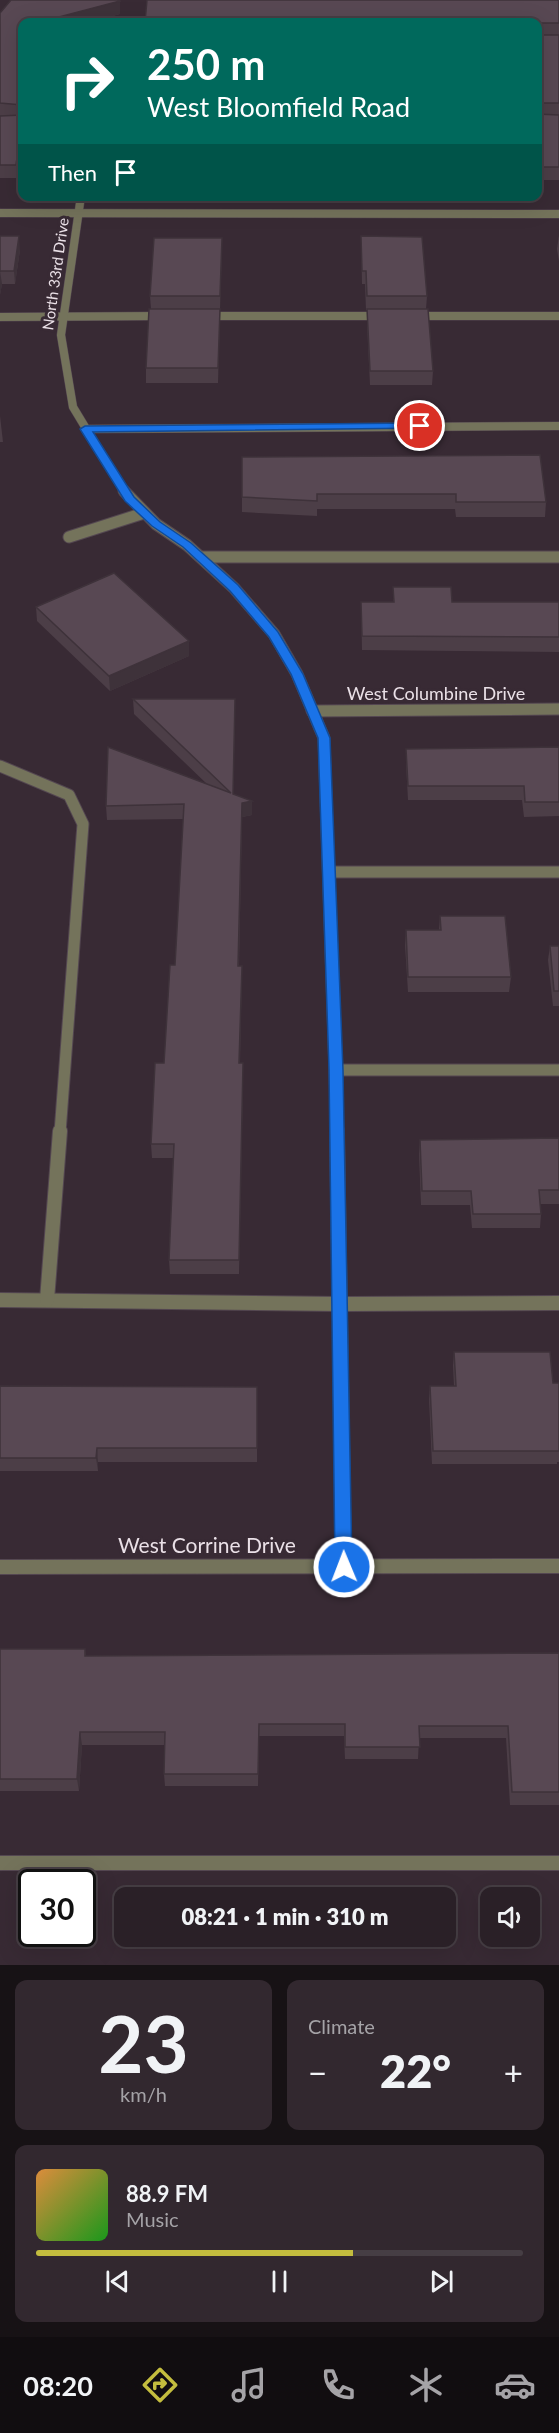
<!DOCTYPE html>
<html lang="en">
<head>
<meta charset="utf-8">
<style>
  :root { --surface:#2a2027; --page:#32282f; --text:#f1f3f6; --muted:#a5a3a7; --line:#463e44; --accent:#c4bd3e }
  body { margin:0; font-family:Lato,sans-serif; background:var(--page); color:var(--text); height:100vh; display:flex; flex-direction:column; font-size:22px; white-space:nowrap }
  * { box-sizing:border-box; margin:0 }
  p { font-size:20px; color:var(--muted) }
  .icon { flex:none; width:33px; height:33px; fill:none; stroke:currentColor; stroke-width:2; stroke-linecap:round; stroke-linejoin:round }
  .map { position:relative; height:1965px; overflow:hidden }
  .drawer { display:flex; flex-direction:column; gap:15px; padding:15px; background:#171215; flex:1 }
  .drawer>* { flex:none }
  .top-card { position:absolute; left:18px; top:18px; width:524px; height:183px; border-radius:12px; box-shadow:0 6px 24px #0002,0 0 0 2px var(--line); background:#00695c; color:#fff; overflow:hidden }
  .controls { position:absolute; left:480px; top:1887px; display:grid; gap:12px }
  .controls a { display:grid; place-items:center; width:60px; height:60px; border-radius:12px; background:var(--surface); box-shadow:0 6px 24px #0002,0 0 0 2px var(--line); font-size:30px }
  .speed { position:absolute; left:18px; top:1869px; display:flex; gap:12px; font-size:30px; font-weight:700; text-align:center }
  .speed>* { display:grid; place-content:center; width:78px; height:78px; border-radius:50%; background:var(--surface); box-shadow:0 6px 24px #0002,0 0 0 2px var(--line); line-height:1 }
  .speed .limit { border:3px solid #111; border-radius:9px; background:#fff; color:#111 }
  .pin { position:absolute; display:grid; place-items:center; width:51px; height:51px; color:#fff; margin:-26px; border:3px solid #fff; border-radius:50%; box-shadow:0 2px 6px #0007 }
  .me { position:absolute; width:66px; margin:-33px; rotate:359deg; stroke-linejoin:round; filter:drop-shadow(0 0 4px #0008) }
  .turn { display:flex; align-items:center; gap:21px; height:126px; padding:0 30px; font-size:27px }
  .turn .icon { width:78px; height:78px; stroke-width:2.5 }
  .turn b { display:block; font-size:42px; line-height:51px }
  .then { display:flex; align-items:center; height:57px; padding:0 30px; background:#0003; gap:12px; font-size:22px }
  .big { font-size:45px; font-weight:800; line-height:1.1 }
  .drawer .tile { flex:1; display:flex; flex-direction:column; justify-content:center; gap:9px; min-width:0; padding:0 21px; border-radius:12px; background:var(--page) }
  .drawer .dial { align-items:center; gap:0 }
  .dial b { font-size:78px; line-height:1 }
  .song { display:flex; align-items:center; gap:18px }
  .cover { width:72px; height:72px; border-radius:9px; background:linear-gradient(135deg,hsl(30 70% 55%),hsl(120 70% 35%)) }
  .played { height:6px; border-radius:3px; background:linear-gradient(90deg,var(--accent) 65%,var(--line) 65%) }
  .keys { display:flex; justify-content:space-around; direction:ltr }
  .heat { display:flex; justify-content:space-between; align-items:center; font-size:33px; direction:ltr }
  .drawer .tiles { flex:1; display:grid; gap:15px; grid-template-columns:1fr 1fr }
  .tile:last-child { grid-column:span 2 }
  .trip { position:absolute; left:114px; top:1887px; width:342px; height:60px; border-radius:12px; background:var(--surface); box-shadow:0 6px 24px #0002,0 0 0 2px var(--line); font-weight:800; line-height:60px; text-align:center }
  .tab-bar { display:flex; height:96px; justify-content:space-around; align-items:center; background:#110d10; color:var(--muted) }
  .tab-bar .icon { width:42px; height:42px }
  .tab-bar .current { color:var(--accent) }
  .tab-bar b { font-size:27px; color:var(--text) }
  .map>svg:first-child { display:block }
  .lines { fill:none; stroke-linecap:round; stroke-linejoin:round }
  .lane-far2-casing { stroke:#544751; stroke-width:9 }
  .lane-far1-casing { stroke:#544751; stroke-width:13 }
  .lane-casing { stroke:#544751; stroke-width:16 }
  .street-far2-casing { stroke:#544751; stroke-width:9 }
  .street-far1-casing { stroke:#544751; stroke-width:13 }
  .street-casing { stroke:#544751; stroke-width:16 }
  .lane-far2 { stroke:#74735b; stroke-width:8 }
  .lane-far1 { stroke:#74735b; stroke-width:11 }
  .lane { stroke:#74735b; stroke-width:14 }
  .street-far2 { stroke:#74735b; stroke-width:8 }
  .street-far1 { stroke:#74735b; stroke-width:11 }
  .street { stroke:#74735b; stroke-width:14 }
  .wall { fill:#4c3e47 }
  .shaded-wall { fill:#3e323a }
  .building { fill:#584853; stroke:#3e323a; stroke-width:1.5 }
  .route { fill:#1a73e8; stroke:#114b97; stroke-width:1.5 }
  .labels { text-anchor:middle; stroke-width:6; stroke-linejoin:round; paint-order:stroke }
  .far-street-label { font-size:15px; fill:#eae0e7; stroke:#382a34 }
  .street-label { font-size:18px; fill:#eae0e7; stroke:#382a34 }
  .near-street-label { font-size:21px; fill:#eae0e7; stroke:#382a34 }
</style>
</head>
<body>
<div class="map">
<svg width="559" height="1965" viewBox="0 0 559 1965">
  <rect width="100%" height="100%" fill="#382a34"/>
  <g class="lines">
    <g class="lane-far2-casing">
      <g id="lane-far2">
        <path d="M 205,316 L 383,316"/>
        <path d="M 412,316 L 559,316"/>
        <path d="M 0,317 L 164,316"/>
      </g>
    </g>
    <g class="lane-far1-casing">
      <g id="lane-far1">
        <path d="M 201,557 L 559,557"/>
        <path d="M 0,766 L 69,795 L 83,824 L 60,1133"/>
        <path d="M 331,872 L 559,872"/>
      </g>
    </g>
    <g class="lane-casing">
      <g id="lane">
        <path d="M 0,1300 L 340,1304 L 559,1303"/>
        <path d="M 47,1300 L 60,1131"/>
        <path d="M 0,1863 L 559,1863"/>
      </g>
    </g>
    <g class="street-far2-casing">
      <g id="street-far2">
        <path d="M 81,196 L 61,335 L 73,407 L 125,493"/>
        <path d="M 0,213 L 559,214"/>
        <path d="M 85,429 L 559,426"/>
      </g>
    </g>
    <g class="street-far1-casing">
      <g id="street-far1">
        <path d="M 124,491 L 156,524 L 187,545 L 234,588 L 274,634 L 297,674 L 324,738 L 337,1133"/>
        <path d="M 69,537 L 144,513"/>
        <path d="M 312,711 L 559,709"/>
        <path d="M 336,1070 L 559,1070"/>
      </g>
    </g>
    <g class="street-casing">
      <g id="street">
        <path d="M 337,1131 L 344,1567"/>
        <path d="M 0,1567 L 559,1566"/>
      </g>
    </g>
    <use href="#lane-far2" class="lane-far2"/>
    <use href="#lane-far1" class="lane-far1"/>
    <use href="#lane" class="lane"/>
    <use href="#street-far2" class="street-far2"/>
    <use href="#street-far1" class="street-far1"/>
    <use href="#street" class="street"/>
  </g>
  <g class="wall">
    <path d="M 559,0 L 559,180 L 537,180 L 537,22 Z"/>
    <path d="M 0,13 L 120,14 L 89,22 L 22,22 L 22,143 L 17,178 L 0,178 Z"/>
    <path d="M 559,235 L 559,261 L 557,249 Z"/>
    <path d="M 0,236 L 20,250 L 15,284 L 2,284 L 0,295 Z"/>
    <path d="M 361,236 L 427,296 L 426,309 L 433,371 L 432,385 L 370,385 L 367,323 L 367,310 L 366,310 L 365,284 L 362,284 Z"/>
    <path d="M 222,238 L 218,383 L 146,383 L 146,368 L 151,309 L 150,296 Z"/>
    <path d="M 0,416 L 3,442 L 0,442 Z"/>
    <path d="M 242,457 L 546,502 L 545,517 L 456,517 L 455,509 L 317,509 L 317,516 L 242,512 Z"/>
    <path d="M 393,587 L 452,602 L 559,602 L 559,652 L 362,650 L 361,602 L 393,602 Z"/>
    <path d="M 36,607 L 189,656 L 110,691 L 37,621 Z"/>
    <path d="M 133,699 L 235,714 L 233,794 L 252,815 L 242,817 L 239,966 L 242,966 L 240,1063 L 243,1063 L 243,1078 L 239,1274 L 170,1274 L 169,1260 L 173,1158 L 152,1158 L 151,1144 L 164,1063 L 175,965 L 184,819 L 107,820 L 106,806 L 207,784 L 134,714 Z"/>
    <path d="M 559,747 L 559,816 L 524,817 L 522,800 L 408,800 L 406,764 L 406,749 Z"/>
    <path d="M 440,916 L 511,977 L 509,992 L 408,992 L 405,945 L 406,930 L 439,930 Z"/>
    <path d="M 550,946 L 559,946 L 559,1006 L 553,1006 L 548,960 Z"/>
    <path d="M 559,1138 L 559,1204 L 540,1204 L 541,1214 L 540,1228 L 472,1228 L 470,1205 L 421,1205 L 419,1154 L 420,1140 Z"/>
    <path d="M 454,1352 L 553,1383 L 559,1383 L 559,1462 L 557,1462 L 557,1464 L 432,1464 L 429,1399 L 430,1386 L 454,1386 L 453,1365 Z"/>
    <path d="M 0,1386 L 257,1387 L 257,1462 L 98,1462 L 98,1471 L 0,1471 Z"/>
    <path d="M 0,1649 L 85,1649 L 86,1656 L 559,1653 L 559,1805 L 510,1805 L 506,1738 L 419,1738 L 418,1759 L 345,1759 L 344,1736 L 259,1736 L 258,1786 L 165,1786 L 164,1774 L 165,1745 L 82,1745 L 79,1791 L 0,1791 Z"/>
  </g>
  <g class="shaded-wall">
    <path d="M 120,1 L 120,14 L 89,22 L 40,22 Z"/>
    <path d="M 22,122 L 22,143 L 17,178 L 16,165 Z"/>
    <path d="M 19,236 L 20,250 L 15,284 L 14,271 Z"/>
    <path d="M 222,238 L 222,252 L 220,310 L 220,296 Z"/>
    <path d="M 0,271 L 2,284 L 0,295 Z"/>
    <path d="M 220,309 L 220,323 L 218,383 L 218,368 Z"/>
    <path d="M 189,641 L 189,656 L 110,691 L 109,676 Z"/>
    <path d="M 252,801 L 252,815 L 242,817 L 238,980 L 242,803 Z"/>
    <path d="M 242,966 L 242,980 L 239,1078 L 239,1063 Z"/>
    <path d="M 243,1063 L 243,1078 L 239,1274 L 239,1260 Z"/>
    <path d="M 97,1448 L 98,1462 L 98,1471 L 96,1458 Z"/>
    <path d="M 80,1732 L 82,1745 L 79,1791 L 77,1779 Z"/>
  </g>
  <g class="building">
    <path d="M 11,0 L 119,0 L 120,1 L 40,22 L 22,22 L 22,105 L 0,103 L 0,13 Z"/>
    <path d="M 147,0 L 559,0 L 559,23 L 145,22 Z"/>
    <rect x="537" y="35" width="22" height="68"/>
    <path d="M 537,114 L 559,115 L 559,167 L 537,167 Z"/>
    <path d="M 22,115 L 22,122 L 16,165 L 0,165 L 0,116 Z"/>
    <path d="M 0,236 L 19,236 L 14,271 L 0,271 L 0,272 Z"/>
    <path d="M 361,236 L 422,237 L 427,296 L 367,296 L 366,271 L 362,271 Z"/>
    <path d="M 154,238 L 222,238 L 220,296 L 150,296 Z"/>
    <path d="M 149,309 L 220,309 L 218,368 L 146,368 Z"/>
    <path d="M 367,309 L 428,309 L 433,371 L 370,371 Z"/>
    <path d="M 540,455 L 546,502 L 456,502 L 456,494 L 317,494 L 317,501 L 242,497 L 242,457 Z"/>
    <path d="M 114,573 L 189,641 L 109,676 L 36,607 Z"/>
    <path d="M 393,587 L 451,587 L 452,602 L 559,602 L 559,637 L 362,636 L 361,602 L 394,602 Z"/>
    <path d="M 133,699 L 235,699 L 233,794 L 252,801 L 242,803 L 238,966 L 242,966 L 239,1063 L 243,1063 L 239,1260 L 169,1260 L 174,1144 L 151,1144 L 155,1063 L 164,1063 L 170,965 L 175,965 L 184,804 L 106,806 L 108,747 L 231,793 Z"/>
    <path d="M 559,747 L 559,802 L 525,802 L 524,786 L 408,786 L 406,749 Z"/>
    <path d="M 440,916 L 505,916 L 511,977 L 408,977 L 406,930 L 441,930 Z"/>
    <path d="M 550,946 L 559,946 L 559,991 L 554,991 Z"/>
    <path d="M 559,1138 L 559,1190 L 539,1190 L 541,1214 L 473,1214 L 471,1191 L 422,1191 L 420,1140 Z"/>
    <path d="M 454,1352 L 550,1352 L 553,1383 L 559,1383 L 559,1451 L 433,1451 L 430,1386 L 456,1386 Z"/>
    <path d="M 0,1386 L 257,1387 L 257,1448 L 97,1448 L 96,1458 L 0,1458 Z"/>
    <path d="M 0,1649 L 85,1649 L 85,1656 L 559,1653 L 559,1792 L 512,1792 L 508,1726 L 419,1726 L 420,1747 L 345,1747 L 345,1724 L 259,1724 L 258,1774 L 164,1774 L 165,1732 L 80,1732 L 77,1779 L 0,1779 Z"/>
  </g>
  <path class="route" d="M 420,423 L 425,426 L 424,428 L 93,432 L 134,497 L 160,522 L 191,543 L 238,585 L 278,632 L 303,674 L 330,738 L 343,1070 L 352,1567 L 349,1572 L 344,1574 L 338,1572 L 335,1567 L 329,1070 L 318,738 L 291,674 L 269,637 L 230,591 L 183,547 L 152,526 L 125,501 L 80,429 L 85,426 Z"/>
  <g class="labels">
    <g class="far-street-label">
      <text transform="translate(56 274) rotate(-82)" y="5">North 33rd Drive</text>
    </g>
    <g class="street-label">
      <text x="436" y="700">West Columbine Drive</text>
    </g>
    <g class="near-street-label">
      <text x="207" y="1553">West Corrine Drive</text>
    </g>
  </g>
</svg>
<div class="controls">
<a><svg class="icon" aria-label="sound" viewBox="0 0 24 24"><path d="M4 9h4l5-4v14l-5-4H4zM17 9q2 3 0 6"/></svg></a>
</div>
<div class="speed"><div class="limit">30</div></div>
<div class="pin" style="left:420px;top:426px;background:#d93025"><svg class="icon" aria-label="arrive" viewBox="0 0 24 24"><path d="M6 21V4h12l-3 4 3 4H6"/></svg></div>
<svg class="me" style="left:344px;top:1567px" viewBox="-20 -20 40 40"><circle r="17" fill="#1a73e8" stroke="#fff" stroke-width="3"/><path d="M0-11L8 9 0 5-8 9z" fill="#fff"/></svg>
<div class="trip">08:21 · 1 min · 310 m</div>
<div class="top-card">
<div class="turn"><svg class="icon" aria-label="right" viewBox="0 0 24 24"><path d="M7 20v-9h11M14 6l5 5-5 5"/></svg><div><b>250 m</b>West Bloomfield Road</div></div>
<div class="then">Then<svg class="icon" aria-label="arrive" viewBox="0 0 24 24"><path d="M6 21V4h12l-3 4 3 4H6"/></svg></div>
</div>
</div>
<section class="drawer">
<div class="tiles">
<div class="tile dial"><b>23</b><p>km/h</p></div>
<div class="tile"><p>Climate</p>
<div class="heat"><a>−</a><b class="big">22°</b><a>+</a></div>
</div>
<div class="tile">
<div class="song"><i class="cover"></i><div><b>88.9 FM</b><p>Music</p></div></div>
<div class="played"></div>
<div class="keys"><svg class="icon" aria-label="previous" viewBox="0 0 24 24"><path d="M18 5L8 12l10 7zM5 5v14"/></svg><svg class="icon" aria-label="pause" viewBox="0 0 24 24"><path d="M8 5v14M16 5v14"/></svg><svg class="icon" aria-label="next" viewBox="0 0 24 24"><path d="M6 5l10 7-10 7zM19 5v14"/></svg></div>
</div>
</div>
</section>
<nav class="tab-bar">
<b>08:20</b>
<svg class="icon current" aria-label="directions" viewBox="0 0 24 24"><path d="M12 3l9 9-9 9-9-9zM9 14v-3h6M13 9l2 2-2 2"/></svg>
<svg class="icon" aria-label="music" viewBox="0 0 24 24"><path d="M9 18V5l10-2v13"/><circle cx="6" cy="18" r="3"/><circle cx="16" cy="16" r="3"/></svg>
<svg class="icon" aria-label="phone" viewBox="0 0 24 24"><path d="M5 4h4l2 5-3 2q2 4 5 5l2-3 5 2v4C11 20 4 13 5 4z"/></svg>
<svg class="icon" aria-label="climate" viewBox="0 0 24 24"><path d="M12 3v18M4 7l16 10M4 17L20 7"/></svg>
<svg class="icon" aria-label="car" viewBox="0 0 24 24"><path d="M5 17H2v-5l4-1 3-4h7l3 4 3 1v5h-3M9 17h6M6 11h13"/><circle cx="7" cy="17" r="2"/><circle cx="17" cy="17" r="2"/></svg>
</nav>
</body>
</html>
